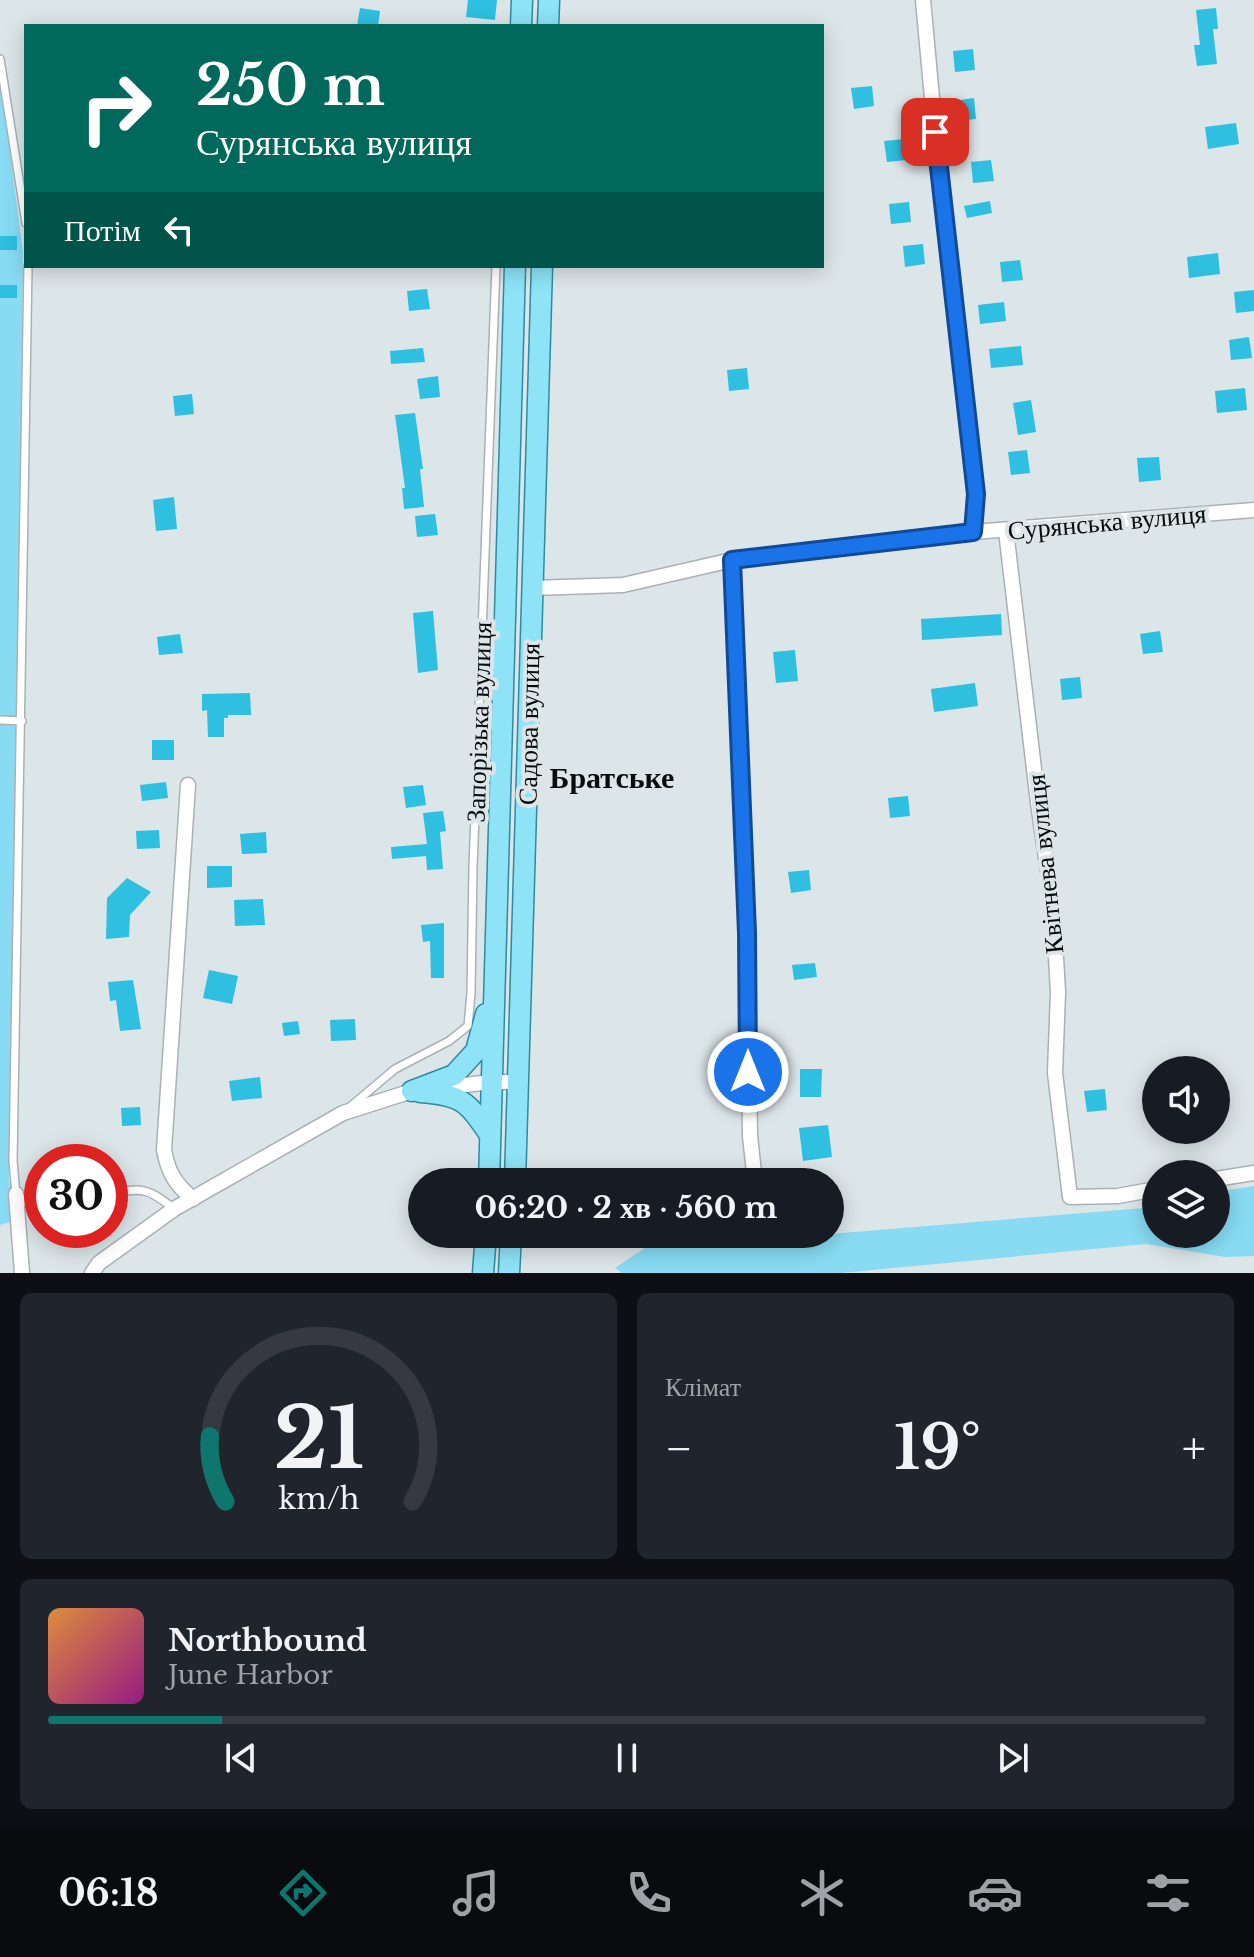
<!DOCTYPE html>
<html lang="uk">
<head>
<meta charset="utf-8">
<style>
  :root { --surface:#171b24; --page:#20242c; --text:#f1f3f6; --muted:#9ea1a6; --line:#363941; --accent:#0f766e }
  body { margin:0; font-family:"Libre Baskerville",serif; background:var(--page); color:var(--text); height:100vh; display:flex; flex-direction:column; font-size:30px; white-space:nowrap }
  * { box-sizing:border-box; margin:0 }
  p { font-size:26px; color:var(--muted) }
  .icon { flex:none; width:44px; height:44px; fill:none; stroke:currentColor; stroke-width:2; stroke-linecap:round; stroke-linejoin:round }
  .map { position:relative; height:1273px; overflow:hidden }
  .drawer { display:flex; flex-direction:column; gap:20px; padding:20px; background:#0d0f14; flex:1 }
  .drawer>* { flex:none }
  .banner { position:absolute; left:24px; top:24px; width:800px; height:244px; border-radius:0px; box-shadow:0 4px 20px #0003; background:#00695c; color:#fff; overflow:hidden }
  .controls { position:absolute; left:1142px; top:1056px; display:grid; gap:16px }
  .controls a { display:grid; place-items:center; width:88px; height:88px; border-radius:50%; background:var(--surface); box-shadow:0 4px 20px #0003; font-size:40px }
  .speed { position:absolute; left:24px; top:1144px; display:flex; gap:16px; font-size:40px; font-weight:700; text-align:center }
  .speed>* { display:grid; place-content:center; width:104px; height:104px; border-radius:50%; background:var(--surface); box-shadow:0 4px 20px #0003; line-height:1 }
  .speed .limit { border:12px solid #d22; background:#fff; color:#111 }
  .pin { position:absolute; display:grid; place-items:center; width:68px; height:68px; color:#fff; margin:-34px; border-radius:16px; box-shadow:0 4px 12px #0006 }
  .me { position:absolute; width:88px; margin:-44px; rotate:0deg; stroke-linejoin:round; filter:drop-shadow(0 0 6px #0008) }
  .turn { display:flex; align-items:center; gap:28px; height:168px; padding:0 40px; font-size:36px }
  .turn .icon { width:104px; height:104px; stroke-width:2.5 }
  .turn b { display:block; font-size:56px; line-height:68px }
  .then { display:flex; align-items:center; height:76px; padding:0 40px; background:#0003; gap:16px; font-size:30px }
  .big { font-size:60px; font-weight:700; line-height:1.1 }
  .drawer .card { flex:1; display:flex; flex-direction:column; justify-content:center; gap:12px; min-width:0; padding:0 28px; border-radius:12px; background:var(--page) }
  .drawer .dial { align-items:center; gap:0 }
  .dial svg { height:208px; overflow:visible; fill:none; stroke:var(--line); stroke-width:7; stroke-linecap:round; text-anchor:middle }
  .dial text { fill:var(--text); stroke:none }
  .song { display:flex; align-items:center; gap:24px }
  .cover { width:96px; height:96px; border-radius:12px; background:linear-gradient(135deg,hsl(30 70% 55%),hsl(310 70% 35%)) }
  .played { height:8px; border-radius:4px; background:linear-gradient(90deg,var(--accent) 15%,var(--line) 15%) }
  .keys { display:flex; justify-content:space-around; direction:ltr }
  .heat { display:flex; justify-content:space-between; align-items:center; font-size:44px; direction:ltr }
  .drawer .tiles { flex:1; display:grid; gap:20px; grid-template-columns:1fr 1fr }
  .card:last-child { grid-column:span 2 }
  .trip { position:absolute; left:408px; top:1168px; width:436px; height:80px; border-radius:40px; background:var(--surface); box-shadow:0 4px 20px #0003; font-weight:700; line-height:80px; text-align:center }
  .menu { display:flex; height:128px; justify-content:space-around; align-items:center; background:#090b0e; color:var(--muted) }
  .menu .icon { width:56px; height:56px }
  .menu .current { color:var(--accent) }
  .menu b { font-size:36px; color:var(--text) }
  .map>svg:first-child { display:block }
  .green { fill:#88dbf3 }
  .building { fill:#2ebfe1 }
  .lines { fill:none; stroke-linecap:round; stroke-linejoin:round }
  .service-casing { stroke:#a9b1b4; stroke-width:10 }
  .minor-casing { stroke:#a9b1b4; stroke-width:17 }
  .primary-casing { stroke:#2e8ba2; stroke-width:23 }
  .service { stroke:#fff; stroke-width:7 }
  .minor { stroke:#fff; stroke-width:14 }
  .primary { stroke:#8ee3f7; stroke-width:20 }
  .route-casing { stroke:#114b97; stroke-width:20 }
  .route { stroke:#1a73e8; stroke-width:14 }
  .labels { text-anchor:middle; stroke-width:8; stroke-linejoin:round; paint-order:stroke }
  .street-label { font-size:26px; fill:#090c0d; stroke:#dce5e8 }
  .quarter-label { font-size:30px; font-weight:bold; fill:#090c0d; stroke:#dce5e8 }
</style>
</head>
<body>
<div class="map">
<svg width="1254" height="1273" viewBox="0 0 1254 1273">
  <rect width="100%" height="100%" fill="#dce5e8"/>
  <g class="green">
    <path d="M 0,77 L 23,252 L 16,870 L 9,1181 L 16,1220 L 0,1225 Z"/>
    <path d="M 1254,1186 L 1254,1256 L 1225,1257 L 1146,1244 L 841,1273 L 622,1273 L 615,1268 L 649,1245 L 830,1234 L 1156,1207 L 1156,1234 L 1216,1234 L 1216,1192 Z"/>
  </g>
  <g class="building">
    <path d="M 468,0 L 497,0 L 495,20 L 466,17 Z"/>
    <path d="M 360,8 L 380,11 L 378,26 L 357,26 Z"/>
    <path d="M 1216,8 L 1218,29 L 1213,29 L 1217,64 L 1197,66 L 1194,45 L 1200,45 L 1196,10 Z"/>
    <path d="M 973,49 L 975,70 L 955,72 L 953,51 Z"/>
    <path d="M 872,86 L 874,106 L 854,109 L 851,88 Z"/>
    <path d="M 974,98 L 976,119 L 956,121 L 953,101 Z"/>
    <path d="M 1236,123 L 1239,144 L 1208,149 L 1205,127 Z"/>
    <path d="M 905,139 L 907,160 L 887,162 L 884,141 Z"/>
    <path d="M 991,160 L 994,181 L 973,183 L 971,162 Z"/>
    <path d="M 990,201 L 992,213 L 967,218 L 964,206 Z"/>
    <path d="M 909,202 L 911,222 L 891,224 L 889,204 Z"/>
    <rect x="0" y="236" width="17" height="14"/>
    <path d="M 923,244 L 925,264 L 905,267 L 903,246 Z"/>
    <path d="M 1218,253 L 1220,274 L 1189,278 L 1187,257 Z"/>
    <path d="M 1020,260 L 1023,280 L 1002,282 L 1000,262 Z"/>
    <rect x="0" y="285" width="17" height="13"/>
    <path d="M 427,289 L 430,309 L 409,311 L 407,291 Z"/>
    <path d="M 1254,290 L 1254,311 L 1236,313 L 1234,292 Z"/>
    <path d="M 1004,302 L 1006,321 L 980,324 L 978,305 Z"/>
    <path d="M 1249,337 L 1252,358 L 1231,360 L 1229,340 Z"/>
    <path d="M 1021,346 L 1023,365 L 991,368 L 989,349 Z"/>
    <path d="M 423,348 L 425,362 L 391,364 L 390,351 Z"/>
    <path d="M 747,368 L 749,389 L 729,391 L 727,370 Z"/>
    <path d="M 438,376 L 440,397 L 420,399 L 417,379 Z"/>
    <path d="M 1245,388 L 1247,410 L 1217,413 L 1215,391 Z"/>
    <path d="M 192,394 L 194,414 L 175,416 L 173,396 Z"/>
    <path d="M 1031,400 L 1036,432 L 1018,435 L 1013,403 Z"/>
    <path d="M 415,413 L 423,469 L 420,469 L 424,507 L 404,509 L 402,488 L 405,488 L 395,415 Z"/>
    <path d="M 1027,450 L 1030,473 L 1011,475 L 1008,452 Z"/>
    <path d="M 1159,457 L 1161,480 L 1139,482 L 1137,458 Z"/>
    <path d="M 174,497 L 177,529 L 156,531 L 153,500 Z"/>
    <path d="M 435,514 L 438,535 L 417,537 L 415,516 Z"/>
    <path d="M 433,611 L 438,670 L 418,673 L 413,613 Z"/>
    <path d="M 1001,614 L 1002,635 L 922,640 L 921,619 Z"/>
    <path d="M 1160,631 L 1163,652 L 1143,654 L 1140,634 Z"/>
    <path d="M 180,634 L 183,653 L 159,655 L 157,637 Z"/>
    <path d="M 795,650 L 798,681 L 776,683 L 773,652 Z"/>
    <path d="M 1080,677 L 1082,698 L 1062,700 L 1060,679 Z"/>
    <path d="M 975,683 L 978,706 L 934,712 L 931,689 Z"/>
    <path d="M 250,693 L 251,715 L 228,715 L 228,718 L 224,718 L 224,737 L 208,737 L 207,710 L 202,711 L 202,694 Z"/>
    <rect x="152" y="740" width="22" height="20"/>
    <path d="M 166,782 L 168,798 L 142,801 L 140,785 Z"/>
    <path d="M 423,785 L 426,805 L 406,808 L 403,787 Z"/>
    <path d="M 908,796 L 910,816 L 890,818 L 888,798 Z"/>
    <path d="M 443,811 L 446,831 L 440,832 L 443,869 L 427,870 L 426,856 L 392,859 L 391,847 L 427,844 L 423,813 Z"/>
    <path d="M 159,830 L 160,848 L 137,849 L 136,831 Z"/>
    <path d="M 266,832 L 267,853 L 242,854 L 240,834 Z"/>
    <path d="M 207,866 L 232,866 L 232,887 L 207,888 Z"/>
    <path d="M 809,870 L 811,890 L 791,893 L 788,872 Z"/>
    <path d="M 127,878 L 151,892 L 130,915 L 129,937 L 106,939 L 107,898 Z"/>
    <path d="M 263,899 L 265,925 L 235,926 L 234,900 Z"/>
    <path d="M 444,923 L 444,978 L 431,978 L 430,941 L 423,942 L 421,925 Z"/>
    <path d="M 815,963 L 817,977 L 794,980 L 792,965 Z"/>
    <path d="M 209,970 L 238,976 L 232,1004 L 203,998 Z"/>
    <path d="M 133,980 L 141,1029 L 120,1031 L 116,1000 L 110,1001 L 108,982 Z"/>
    <path d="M 355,1019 L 356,1040 L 331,1041 L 330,1020 Z"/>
    <path d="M 298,1021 L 300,1034 L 284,1036 L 282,1023 Z"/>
    <path d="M 800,1069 L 822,1069 L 821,1097 L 800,1097 Z"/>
    <path d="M 260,1077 L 262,1098 L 232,1101 L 229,1081 Z"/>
    <path d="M 1105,1089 L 1107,1110 L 1087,1112 L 1084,1091 Z"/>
    <path d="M 140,1107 L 141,1125 L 122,1126 L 121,1108 Z"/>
    <path d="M 828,1125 L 832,1157 L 803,1161 L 799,1128 Z"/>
  </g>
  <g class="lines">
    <g class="service-casing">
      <g id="service">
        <path d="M 0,59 L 26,223"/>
        <path d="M 28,266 L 13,1161 L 16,1194 L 27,1203 L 42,1205"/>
        <path d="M 0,720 L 22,721"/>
        <path d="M 351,1106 L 395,1069 L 449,1041 L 468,1026 L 471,993 L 473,867 L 496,266"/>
        <path d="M 110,1194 C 142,1187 148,1188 174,1209"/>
      </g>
    </g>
    <g class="minor-casing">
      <g id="minor">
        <path d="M 923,0 L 938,163 L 976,494 L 973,532"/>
        <path d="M 1006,531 L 1038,803 L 1053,906 L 1058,992 L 1055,1073 L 1070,1197 L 1118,1196 L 1156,1189"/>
        <path d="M 732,560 L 747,933 L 750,1136 L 755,1182"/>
        <path d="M 533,588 L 623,585 L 732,560 L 973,532 L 1254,510"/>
        <path d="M 188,785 L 164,1150 C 168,1172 175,1184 193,1199"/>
        <path d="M 1216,1179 L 1254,1173"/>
        <path d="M 16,1194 L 22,1273"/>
        <path d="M 92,1273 L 99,1263 L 174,1209 L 343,1113 L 412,1091 L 491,1082 L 519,1082"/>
      </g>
    </g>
    <g class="primary-casing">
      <g id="primary">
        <path d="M 521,26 L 522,0"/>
        <path d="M 548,26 L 549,0"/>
        <path d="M 412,1091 L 454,1075 L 476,1051 L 486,1014"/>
        <path d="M 420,1092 C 462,1095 467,1101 490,1135"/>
        <path d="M 489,1182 L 515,266"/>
        <path d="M 515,1182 L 542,266"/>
        <path d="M 483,1273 L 486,1234"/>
        <path d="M 509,1273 L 511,1234"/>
      </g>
    </g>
    <use href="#service" class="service"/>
    <use href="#minor" class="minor"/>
    <use href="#primary" class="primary"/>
  </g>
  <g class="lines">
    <g class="route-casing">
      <path id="route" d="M 748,1072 L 747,933 L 732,560 L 973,532 L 976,494 L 935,132"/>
    </g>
    <use href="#route" class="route"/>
  </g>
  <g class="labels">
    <g class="street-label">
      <text transform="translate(1107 522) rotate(-5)" y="9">Сурянська вулиця</text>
      <text transform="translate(479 722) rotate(-88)" y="9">Запорізька вулиця</text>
      <text transform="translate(529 724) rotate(-89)" y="9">Садова вулиця</text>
      <text transform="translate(1045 864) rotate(-96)" y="9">Квітнева вулиця</text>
    </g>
    <g class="quarter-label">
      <text x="612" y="788">Братське</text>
    </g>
  </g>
</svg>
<div class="controls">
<a><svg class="icon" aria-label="sound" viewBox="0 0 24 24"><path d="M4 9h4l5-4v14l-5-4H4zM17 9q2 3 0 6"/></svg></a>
<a><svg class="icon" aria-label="layers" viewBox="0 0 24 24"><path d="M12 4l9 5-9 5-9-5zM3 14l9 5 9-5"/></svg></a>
</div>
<div class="speed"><div class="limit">30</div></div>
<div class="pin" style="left:935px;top:132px;background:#d93025"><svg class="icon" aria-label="arrive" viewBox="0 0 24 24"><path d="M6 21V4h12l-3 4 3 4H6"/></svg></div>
<svg class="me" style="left:748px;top:1072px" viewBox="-20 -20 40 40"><circle r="17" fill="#1a73e8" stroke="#fff" stroke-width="3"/><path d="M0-11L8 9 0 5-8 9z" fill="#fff"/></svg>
<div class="trip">06:20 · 2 хв · 560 m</div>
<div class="banner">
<div class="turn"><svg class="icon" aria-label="right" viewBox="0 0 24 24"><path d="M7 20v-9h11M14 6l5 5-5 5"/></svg><div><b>250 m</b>Сурянська вулиця</div></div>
<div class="then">Потім<svg class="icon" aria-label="left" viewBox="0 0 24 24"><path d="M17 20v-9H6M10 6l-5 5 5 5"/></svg></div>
</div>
</div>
<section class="drawer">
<div class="tiles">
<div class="card dial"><svg viewBox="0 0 100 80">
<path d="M14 69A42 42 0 1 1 86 69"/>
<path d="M14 69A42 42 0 0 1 8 44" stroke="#0f766e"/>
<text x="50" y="56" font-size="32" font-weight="700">21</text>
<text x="50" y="72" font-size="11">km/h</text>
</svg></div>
<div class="card"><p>Клімат</p>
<div class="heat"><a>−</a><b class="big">19°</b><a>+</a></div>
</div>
<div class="card">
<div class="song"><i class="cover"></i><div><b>Northbound</b><p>June Harbor</p></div></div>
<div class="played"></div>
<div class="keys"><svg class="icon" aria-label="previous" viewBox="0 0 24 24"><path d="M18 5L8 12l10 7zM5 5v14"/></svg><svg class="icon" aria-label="pause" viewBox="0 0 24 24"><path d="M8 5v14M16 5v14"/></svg><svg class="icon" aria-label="next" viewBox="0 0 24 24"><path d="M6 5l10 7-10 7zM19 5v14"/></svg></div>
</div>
</div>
</section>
<nav class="menu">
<b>06:18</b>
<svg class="icon current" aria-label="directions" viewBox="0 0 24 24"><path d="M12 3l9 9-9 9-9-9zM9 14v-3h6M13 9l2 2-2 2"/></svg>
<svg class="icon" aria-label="music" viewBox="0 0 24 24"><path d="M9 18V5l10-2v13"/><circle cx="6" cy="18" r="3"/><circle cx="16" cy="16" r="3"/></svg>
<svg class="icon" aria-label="phone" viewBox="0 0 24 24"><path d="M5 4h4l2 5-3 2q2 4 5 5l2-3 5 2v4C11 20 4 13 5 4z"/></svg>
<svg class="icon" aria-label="climate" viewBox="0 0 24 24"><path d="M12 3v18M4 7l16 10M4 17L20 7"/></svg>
<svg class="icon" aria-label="car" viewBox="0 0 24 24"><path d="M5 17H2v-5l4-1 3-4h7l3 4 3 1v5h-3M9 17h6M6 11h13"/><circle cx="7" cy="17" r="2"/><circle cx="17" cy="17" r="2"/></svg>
<svg class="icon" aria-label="filters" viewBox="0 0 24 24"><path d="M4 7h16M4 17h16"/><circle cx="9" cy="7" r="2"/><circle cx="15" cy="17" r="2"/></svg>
</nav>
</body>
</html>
